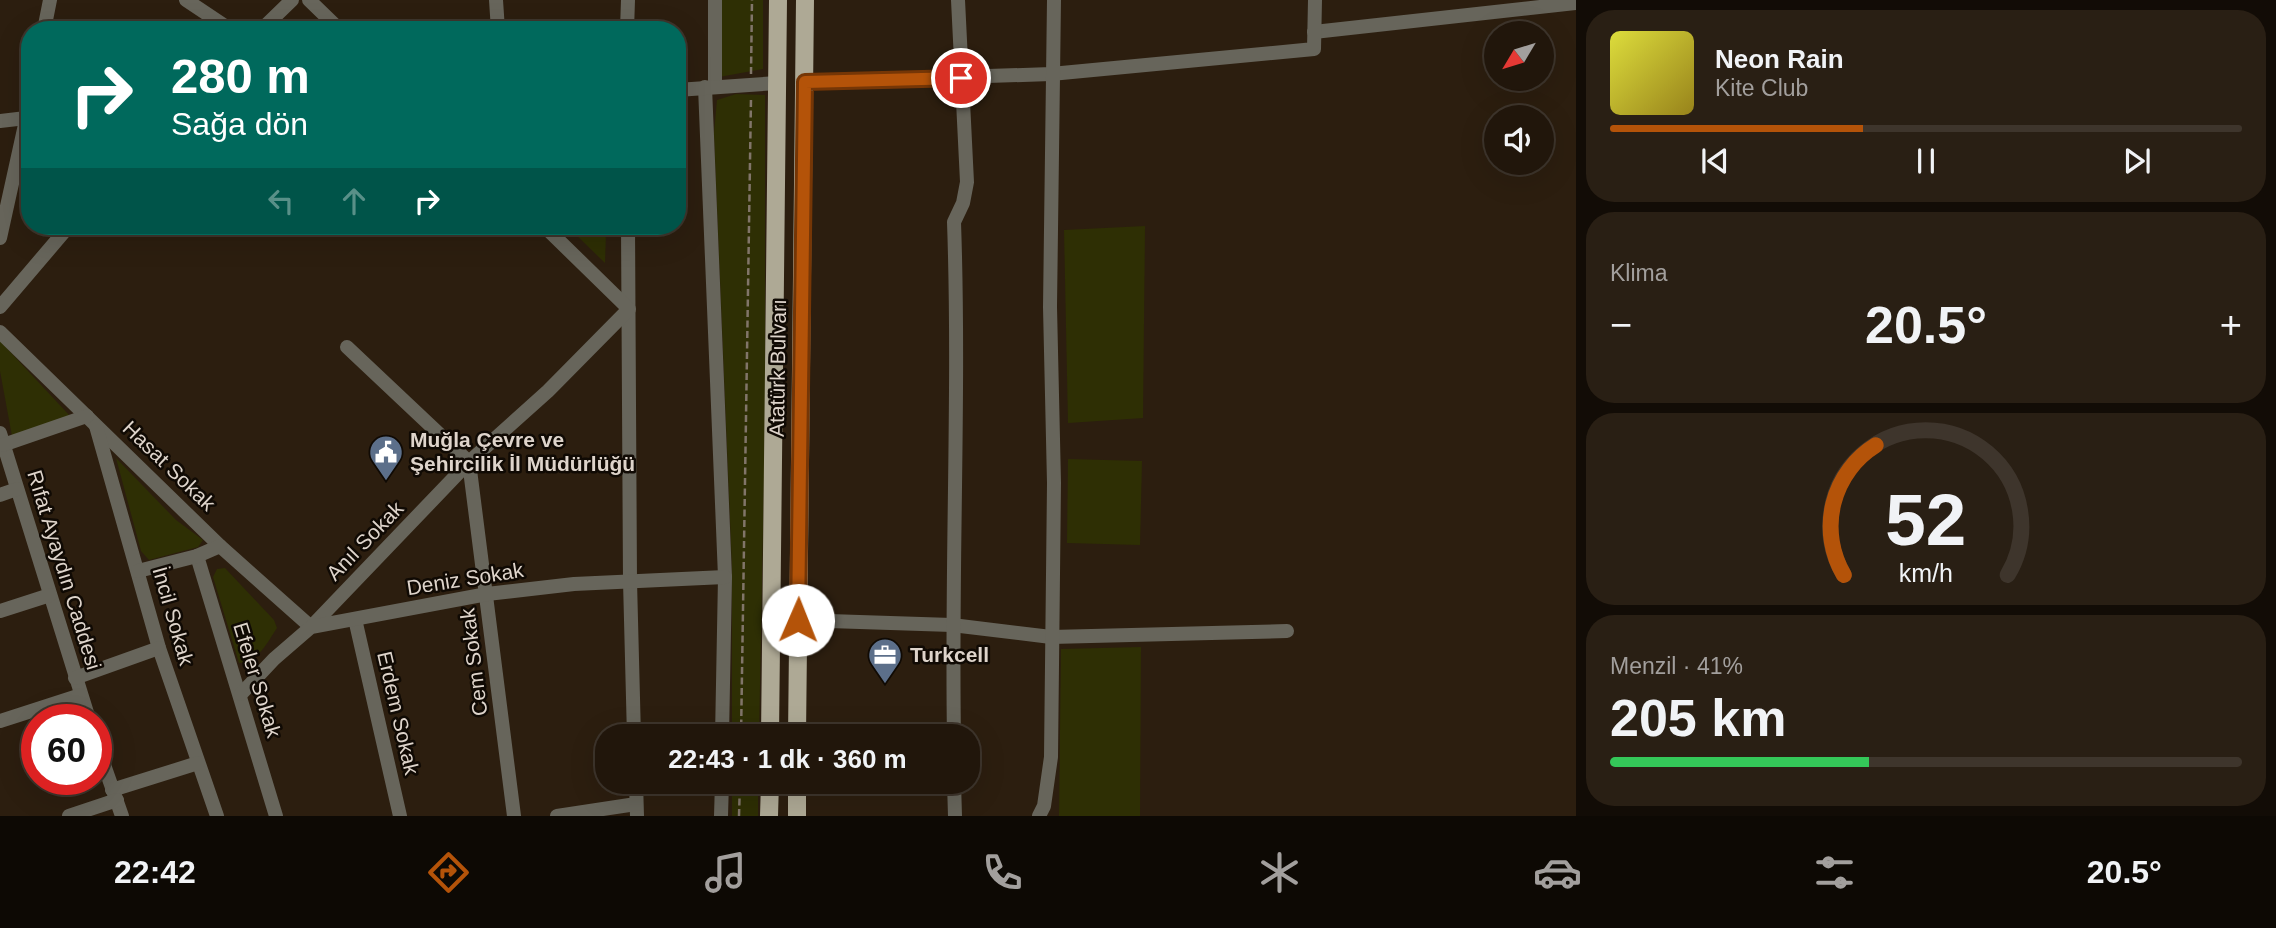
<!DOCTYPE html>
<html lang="tr">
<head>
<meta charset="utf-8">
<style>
  :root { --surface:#21160b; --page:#291f14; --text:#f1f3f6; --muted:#a29f9d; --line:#3e352c; --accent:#b45309 }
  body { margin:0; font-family:Arial,sans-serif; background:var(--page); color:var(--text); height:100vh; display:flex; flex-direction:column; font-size:26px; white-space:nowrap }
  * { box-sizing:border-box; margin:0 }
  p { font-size:23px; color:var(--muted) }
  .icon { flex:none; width:38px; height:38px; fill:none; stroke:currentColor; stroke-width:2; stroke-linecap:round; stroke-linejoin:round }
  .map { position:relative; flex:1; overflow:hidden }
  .panel { display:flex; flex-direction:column; gap:10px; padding:10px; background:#120c06; width:700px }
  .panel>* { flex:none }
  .hud { position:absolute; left:21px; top:21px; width:665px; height:214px; border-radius:28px; box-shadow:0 7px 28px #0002,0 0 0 2px var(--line); background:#00695c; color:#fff; overflow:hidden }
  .needle { width:46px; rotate:232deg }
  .controls { position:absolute; left:1484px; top:21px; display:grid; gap:14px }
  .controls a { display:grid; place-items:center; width:70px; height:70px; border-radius:50%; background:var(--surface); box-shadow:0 7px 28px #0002,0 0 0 2px var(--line); font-size:35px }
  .speed { position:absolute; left:21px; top:704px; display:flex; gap:14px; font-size:35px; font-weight:700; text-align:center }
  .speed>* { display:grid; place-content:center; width:91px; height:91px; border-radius:50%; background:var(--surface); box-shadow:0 7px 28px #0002,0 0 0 2px var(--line); line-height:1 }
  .speed .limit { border:10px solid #d22; background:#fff; color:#111 }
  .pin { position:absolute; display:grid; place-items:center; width:60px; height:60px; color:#fff; margin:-30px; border:4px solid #fff; border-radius:50%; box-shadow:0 2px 7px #0007 }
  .me { position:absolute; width:77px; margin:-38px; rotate:1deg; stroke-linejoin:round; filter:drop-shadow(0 0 5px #0008) }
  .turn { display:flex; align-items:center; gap:24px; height:147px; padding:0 35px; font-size:32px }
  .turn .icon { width:91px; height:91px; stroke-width:2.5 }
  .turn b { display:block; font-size:49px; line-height:60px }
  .lanes { display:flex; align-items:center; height:66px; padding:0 35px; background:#0003; justify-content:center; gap:35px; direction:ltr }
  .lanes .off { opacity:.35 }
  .big { font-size:52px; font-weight:800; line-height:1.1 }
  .panel .card { flex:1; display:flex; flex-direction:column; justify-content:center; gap:10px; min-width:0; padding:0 24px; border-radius:28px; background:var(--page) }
  .panel .dial { align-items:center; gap:0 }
  .dial svg { height:182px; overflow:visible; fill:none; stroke:var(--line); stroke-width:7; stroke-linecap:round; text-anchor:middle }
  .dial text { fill:var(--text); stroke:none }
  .song { display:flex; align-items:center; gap:21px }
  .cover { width:84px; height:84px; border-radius:10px; background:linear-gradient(135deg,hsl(60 70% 55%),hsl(50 70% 35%)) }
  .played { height:7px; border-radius:4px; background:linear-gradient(90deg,var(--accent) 40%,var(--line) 40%) }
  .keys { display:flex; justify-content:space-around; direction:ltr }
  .heat { display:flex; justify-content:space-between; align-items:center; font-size:38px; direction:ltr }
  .charge { height:10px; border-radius:5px; background:linear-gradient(90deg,#34c759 41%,var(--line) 0) }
  .trip { position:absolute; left:595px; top:724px; width:385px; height:70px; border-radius:28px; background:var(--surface); box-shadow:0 7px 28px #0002,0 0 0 2px var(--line); font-weight:800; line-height:70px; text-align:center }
  .menu { display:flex; height:112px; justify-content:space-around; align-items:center; background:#0d0904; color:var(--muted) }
  .menu .icon { width:49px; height:49px }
  .menu .current { color:var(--accent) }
  .menu b { font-size:32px; color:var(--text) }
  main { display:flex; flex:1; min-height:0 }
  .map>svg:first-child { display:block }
  .green { fill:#2e2f04 }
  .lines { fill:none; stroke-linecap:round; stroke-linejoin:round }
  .path { stroke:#817569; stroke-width:2.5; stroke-dasharray:7 3.5; stroke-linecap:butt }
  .minor { stroke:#67655b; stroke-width:14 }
  .major { stroke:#aea995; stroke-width:18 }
  .route-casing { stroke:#753606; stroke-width:18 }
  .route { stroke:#b45309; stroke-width:12 }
  .labels { text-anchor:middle; stroke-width:5; stroke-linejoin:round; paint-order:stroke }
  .street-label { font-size:21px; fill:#ded4cb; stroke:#100a04 }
  .poi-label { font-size:21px; font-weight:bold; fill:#ded4cb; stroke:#100a04; text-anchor:start }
</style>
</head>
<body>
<main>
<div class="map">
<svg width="1576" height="816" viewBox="0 0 1576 816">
  <rect width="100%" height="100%" fill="#2c1e0f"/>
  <g class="green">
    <path d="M 720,0 L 763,0 L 763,69 L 719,77 Z"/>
    <path d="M 736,94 L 765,95 L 765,424 L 759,737 L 732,737 L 732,568 L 714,133 L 717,100 Z"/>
    <path d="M 567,226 L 600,226 L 606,233 L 605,263 Z"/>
    <path d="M 1145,226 L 1143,418 L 1068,423 L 1064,230 Z"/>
    <path d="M 0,341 L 70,416 L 12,436 L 0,371 Z"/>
    <path d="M 116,458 L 176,520 L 203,540 L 198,547 L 149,560 L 141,551 Z"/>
    <path d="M 1068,459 L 1142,461 L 1140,545 L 1067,543 Z"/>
    <path d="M 225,568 L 274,620 L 277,628 C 267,643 259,661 239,663 L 213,577 L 217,569 Z"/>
    <path d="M 1141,647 L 1140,816 L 1059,816 L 1061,649 Z"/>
    <rect x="732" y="782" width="26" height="34"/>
  </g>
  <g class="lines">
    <g class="path">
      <path d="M 751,74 L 752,0"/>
      <path d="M 741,737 L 751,98"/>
      <path d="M 739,816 L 740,782"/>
    </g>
    <g class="minor">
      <path d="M 186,0 L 231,30"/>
      <path d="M 309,0 L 340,30"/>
      <path d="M 496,0 L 498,30"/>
      <path d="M 715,0 L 715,86"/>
      <path d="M 44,30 L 50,0"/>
      <path d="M 261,30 L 292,0"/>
      <path d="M 627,30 L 628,0"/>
      <path d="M 1314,32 L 1576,3"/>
      <path d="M 805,82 L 1051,74 L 1314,49 L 1315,0"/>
      <path d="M 705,87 L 725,577 L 722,737"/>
      <path d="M 677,90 L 777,83"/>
      <path d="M 0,121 L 26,118"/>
      <path d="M 628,226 L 630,581 L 634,737"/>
      <path d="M 0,238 L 30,102"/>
      <path d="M 0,307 L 69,226"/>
      <path d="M 0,332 L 220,546 L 311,627 L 469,462 L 548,391 L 629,309 L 544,226"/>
      <path d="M 347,347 L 469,462 L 514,816"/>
      <path d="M 96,426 L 159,648 L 217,816"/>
      <path d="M 0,433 L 89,719"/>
      <path d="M 3,445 L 87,416"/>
      <path d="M 0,495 L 17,489"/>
      <path d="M 197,556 L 276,816"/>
      <path d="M 138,571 L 197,556 L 220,546"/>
      <path d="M 0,611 L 50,595"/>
      <path d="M 355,619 L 400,816"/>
      <path d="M 798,620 L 952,625 L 1051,637 L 1287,631"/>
      <path d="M 75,678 L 159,648"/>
      <path d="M 241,694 L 274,659 L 311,627 L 487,594 L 574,584 L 725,577"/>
      <path d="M 0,721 L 81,695"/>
      <path d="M 954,737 C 951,565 960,393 954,222 L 963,203 L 967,182 L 958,0"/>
      <path d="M 96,742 L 122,816"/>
      <path d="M 636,782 L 637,816"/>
      <path d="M 954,782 L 955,816"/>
      <path d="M 112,790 L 198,763"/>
      <path d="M 69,816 L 117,800"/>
      <path d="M 557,816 L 636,804"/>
      <path d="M 721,816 L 722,782"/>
      <path d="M 1039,816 L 1044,806 L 1051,757 L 1054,483 L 1050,307 L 1054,0"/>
    </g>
    <g class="major">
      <path d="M 770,737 L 778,0"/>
      <path d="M 797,737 L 805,0"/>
      <path d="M 769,816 L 770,782"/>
      <path d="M 797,816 L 797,782"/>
    </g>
  </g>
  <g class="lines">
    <g class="route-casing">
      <path id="route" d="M 798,620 L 805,82 L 961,78"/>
    </g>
    <use href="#route" class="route"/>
  </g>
  <defs>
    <g id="civic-pin" transform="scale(1.75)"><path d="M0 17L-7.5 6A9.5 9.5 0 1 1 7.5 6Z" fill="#5c6f8a" stroke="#100a04"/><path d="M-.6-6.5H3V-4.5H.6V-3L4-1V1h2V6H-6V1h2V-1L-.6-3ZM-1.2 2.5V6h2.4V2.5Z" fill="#fff"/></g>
    <g id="office-pin" transform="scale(1.75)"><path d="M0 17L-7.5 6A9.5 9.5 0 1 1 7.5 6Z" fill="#5c6f8a" stroke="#100a04"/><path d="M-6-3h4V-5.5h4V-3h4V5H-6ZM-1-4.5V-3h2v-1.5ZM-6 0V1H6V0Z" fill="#fff"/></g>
  </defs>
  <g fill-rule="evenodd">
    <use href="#civic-pin" x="386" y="452"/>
    <use href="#office-pin" x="885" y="655"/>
  </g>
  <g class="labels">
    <g class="street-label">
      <text transform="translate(778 368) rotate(-89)" y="7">Atatürk Bulvarı</text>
      <text transform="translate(169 466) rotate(44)" y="7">Hasat Sokak</text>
      <text transform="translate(365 541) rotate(-46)" y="7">Anıl Sokak</text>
      <text transform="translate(64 570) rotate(73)" y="7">Rıfat Ayaydın Caddesi</text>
      <text transform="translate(465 579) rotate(-9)" y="7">Deniz Sokak</text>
      <text transform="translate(173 616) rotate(74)" y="7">İncil Sokak</text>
      <text transform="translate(474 662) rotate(-97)" y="7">Cem Sokak</text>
      <text transform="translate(257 680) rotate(73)" y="7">Efeler Sokak</text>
      <text transform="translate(398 713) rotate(77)" y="7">Erdem Sokak</text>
    </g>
    <g class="poi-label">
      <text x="410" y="447">Muğla Çevre ve<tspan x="410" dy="24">Şehircilik İl Müdürlüğü</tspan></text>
      <text x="910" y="662">Turkcell</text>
    </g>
  </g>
</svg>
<div class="controls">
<a><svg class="needle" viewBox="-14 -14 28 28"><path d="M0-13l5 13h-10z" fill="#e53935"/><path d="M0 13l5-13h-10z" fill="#a29f9d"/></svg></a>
<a><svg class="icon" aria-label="sound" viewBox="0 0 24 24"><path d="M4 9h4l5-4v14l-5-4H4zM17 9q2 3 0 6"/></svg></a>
</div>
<div class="speed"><div class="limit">60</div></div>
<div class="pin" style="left:961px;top:78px;background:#d93025"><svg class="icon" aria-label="arrive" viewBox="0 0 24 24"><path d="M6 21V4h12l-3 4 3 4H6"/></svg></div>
<svg class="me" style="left:798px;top:620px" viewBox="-20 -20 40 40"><circle r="19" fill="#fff"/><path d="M0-13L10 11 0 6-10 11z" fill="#b45309"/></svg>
<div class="trip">22:43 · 1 dk · 360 m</div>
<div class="hud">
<div class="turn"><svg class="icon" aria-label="right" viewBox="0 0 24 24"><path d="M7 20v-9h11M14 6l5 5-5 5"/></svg><div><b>280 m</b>Sağa dön</div></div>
<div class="lanes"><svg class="icon off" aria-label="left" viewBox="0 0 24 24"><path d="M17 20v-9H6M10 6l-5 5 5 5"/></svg><svg class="icon off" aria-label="ahead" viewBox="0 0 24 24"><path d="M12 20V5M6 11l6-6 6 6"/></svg><svg class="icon" aria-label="right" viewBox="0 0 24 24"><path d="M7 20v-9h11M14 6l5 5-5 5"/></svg></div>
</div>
</div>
<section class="panel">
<div class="card">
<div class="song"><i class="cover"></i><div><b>Neon Rain</b><p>Kite Club</p></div></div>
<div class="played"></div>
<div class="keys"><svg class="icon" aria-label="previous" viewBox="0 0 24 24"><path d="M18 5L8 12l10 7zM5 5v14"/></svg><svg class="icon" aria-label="pause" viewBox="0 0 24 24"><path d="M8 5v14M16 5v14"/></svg><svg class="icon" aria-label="next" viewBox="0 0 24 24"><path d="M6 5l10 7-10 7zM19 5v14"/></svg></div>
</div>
<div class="card"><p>Klima</p>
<div class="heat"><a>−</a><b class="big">20.5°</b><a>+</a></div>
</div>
<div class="card dial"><svg viewBox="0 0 100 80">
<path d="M14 69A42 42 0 1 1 86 69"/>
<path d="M14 69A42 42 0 0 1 28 12" stroke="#b45309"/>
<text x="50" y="56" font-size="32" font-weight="700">52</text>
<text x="50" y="72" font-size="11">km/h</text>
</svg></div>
<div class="card"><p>Menzil · 41%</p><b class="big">205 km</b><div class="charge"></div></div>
</section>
</main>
<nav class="menu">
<b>22:42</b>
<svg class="icon current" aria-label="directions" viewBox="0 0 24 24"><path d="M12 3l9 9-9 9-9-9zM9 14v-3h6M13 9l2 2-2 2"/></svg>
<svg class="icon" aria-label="music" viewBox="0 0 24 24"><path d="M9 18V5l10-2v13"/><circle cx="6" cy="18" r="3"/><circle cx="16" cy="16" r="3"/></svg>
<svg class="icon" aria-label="phone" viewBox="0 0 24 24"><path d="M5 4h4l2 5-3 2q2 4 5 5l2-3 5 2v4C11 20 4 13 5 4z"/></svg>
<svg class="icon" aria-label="climate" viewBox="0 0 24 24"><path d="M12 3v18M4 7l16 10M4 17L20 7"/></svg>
<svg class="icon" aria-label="car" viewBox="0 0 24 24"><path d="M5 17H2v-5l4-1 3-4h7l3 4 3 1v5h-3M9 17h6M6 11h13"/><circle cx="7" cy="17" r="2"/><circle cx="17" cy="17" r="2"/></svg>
<svg class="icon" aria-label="filters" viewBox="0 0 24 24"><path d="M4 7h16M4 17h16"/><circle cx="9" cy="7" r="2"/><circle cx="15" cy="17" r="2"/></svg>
<b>20.5°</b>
</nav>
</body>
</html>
